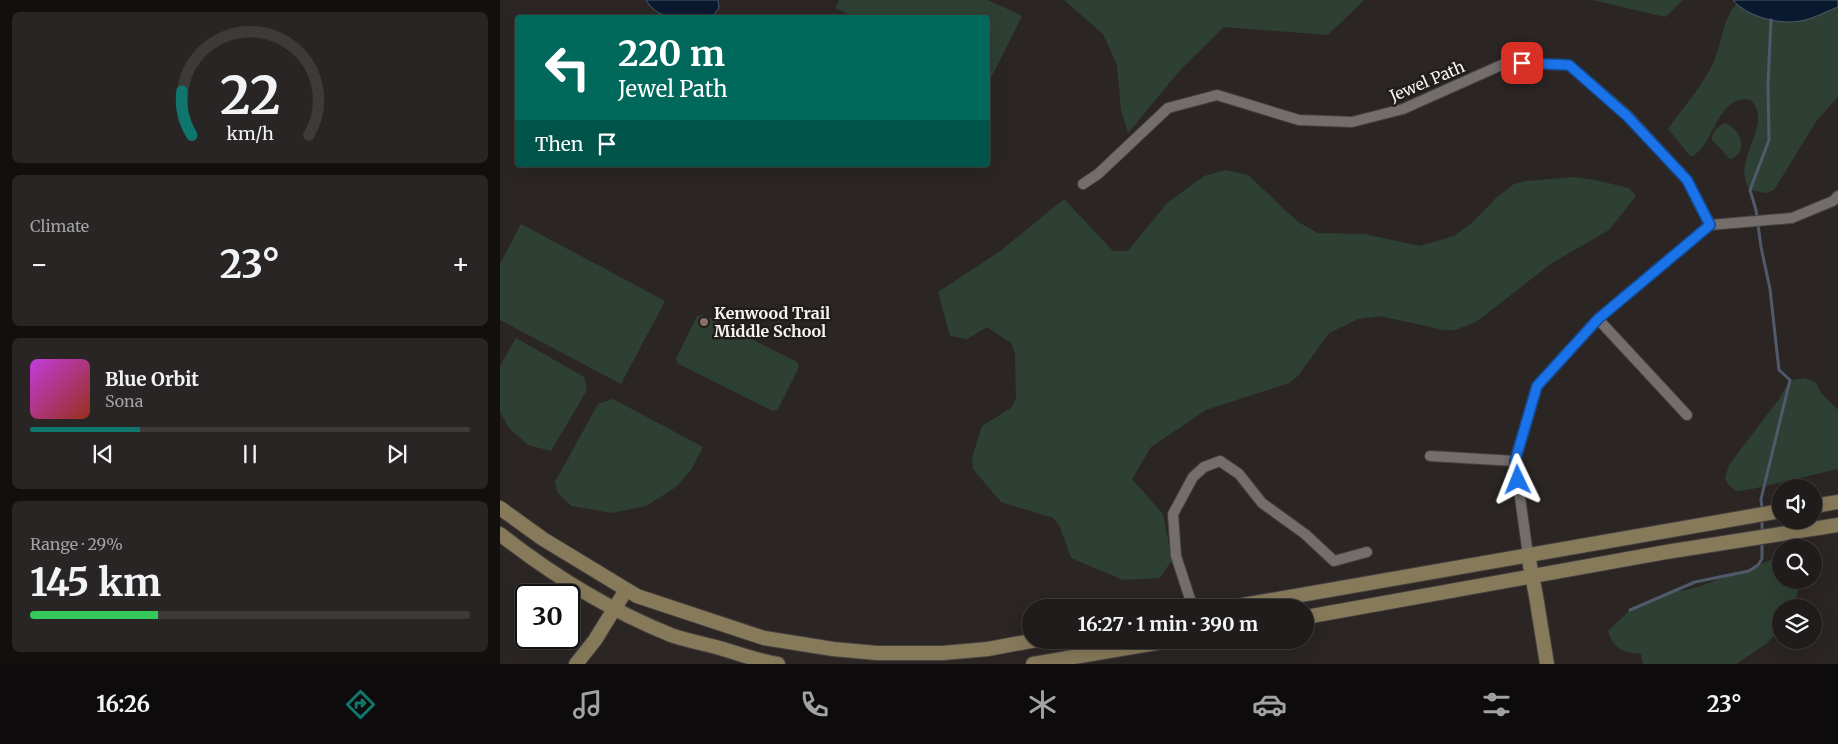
<!DOCTYPE html>
<html lang="en">
<head>
<meta charset="utf-8">
<style>
  :root { --surface:#201c1b; --page:#282524; --text:#f1f3f6; --muted:#a2a1a3; --line:#3d3a3a; --accent:#0f766e }
  body { margin:0; font-family:Merriweather,serif; background:var(--page); color:var(--text); height:100vh; display:flex; flex-direction:column; font-size:19px; white-space:nowrap }
  * { box-sizing:border-box; margin:0 }
  p { font-size:16px; color:var(--muted) }
  .icon { flex:none; width:28px; height:28px; fill:none; stroke:currentColor; stroke-width:2; stroke-linecap:round; stroke-linejoin:round }
  .map { position:relative; flex:1; overflow:hidden }
  .sheet { display:flex; flex-direction:column; gap:12px; padding:12px; background:#120f0f; width:500px }
  .sheet>* { flex:none }
  .hud { position:absolute; left:15px; top:15px; width:475px; height:152px; border-radius:5px; box-shadow:0 5px 20px #0002,0 0 0 1px var(--line); background:#00695c; color:#fff; overflow:hidden }
  .fabs { position:absolute; left:1272px; top:479px; display:grid; gap:10px }
  .fabs a { display:grid; place-items:center; width:50px; height:50px; border-radius:50%; background:var(--surface); box-shadow:0 5px 20px #0002,0 0 0 1px var(--line); font-size:25px }
  .speed { position:absolute; left:15px; top:584px; display:flex; gap:10px; font-size:25px; font-weight:700; text-align:center }
  .speed>* { display:grid; place-content:center; width:65px; height:65px; border-radius:50%; background:var(--surface); box-shadow:0 5px 20px #0002,0 0 0 1px var(--line); line-height:1 }
  .speed .limit { border:2px solid #111; border-radius:8px; background:#fff; color:#111 }
  .pin { position:absolute; display:grid; place-items:center; width:42px; height:42px; color:#fff; margin:-21px; border-radius:10px; box-shadow:0 2px 8px #0006 }
  .me { position:absolute; width:55px; margin:-28px; rotate:358deg; stroke-linejoin:round; filter:drop-shadow(0 0 4px #0008) }
  .turn { display:flex; align-items:center; gap:18px; height:105px; padding:0 20px; font-size:22px }
  .turn .icon { width:65px; height:65px; stroke-width:2.5 }
  .turn b { display:block; font-size:35px; line-height:42px }
  .then { display:flex; align-items:center; height:48px; padding:0 20px; background:#0003; gap:10px; font-size:19px }
  .big { font-size:38px; font-weight:700; line-height:1.1 }
  .sheet .widget { flex:1; display:flex; flex-direction:column; justify-content:center; gap:8px; min-width:0; padding:0 18px; border-radius:8px; background:var(--page) }
  .sheet .dial { align-items:center; gap:0 }
  .dial svg { height:130px; overflow:visible; fill:none; stroke:var(--line); stroke-width:7; stroke-linecap:round; text-anchor:middle }
  .dial text { fill:var(--text); stroke:none }
  .song { display:flex; align-items:center; gap:15px }
  .cover { width:60px; height:60px; border-radius:8px; background:linear-gradient(135deg,hsl(290 70% 55%),hsl(10 70% 35%)) }
  .played { height:5px; border-radius:2px; background:linear-gradient(90deg,var(--accent) 25%,var(--line) 25%) }
  .keys { display:flex; justify-content:space-around; direction:ltr }
  .heat { display:flex; justify-content:space-between; align-items:center; font-size:28px; direction:ltr }
  .charge { height:8px; border-radius:4px; background:linear-gradient(90deg,#34c759 29%,var(--line) 0) }
  .trip { position:absolute; left:522px; top:599px; width:292px; height:50px; border-radius:25px; background:var(--surface); box-shadow:0 5px 20px #0002,0 0 0 1px var(--line); font-weight:700; line-height:50px; text-align:center }
  .tab-bar { display:flex; height:80px; justify-content:space-around; align-items:center; background:#0d0b0b; color:var(--muted) }
  .tab-bar .icon { width:35px; height:35px }
  .tab-bar .on { color:var(--accent) }
  .tab-bar b { font-size:22px; color:var(--text) }
  main { display:flex; flex:1; min-height:0 }
  .map>svg:first-child { display:block }
  .green { fill:#2e4034 }
  .water { fill:#091930; stroke:#505a6a }
  .lines { fill:none; stroke-linecap:round; stroke-linejoin:round }
  .stream { stroke:#505a6a; stroke-width:3 }
  .street-casing { stroke:#45413f; stroke-width:12 }
  .secondary-casing { stroke:#45413f; stroke-width:16 }
  .street { stroke:#736d6b; stroke-width:10 }
  .secondary { stroke:#877a5b; stroke-width:14 }
  .route-casing { stroke:#114b97; stroke-width:12 }
  .route { stroke:#1a73e8; stroke-width:9 }
  .education-dot { fill:#8d6e63; stroke:#211d1a; stroke-width:2 }
  .labels { text-anchor:middle; stroke-width:5; stroke-linejoin:round; paint-order:stroke }
  .street-label { font-size:16px; fill:#f6f3f1; stroke:#211d1a }
  .poi-label { font-size:16px; font-weight:bold; fill:#f6f3f1; stroke:#211d1a; text-anchor:start }
</style>
</head>
<body>
<main>
<section class="sheet">
<div class="widget dial"><svg viewBox="0 0 100 80">
<path d="M14 69A42 42 0 1 1 86 69"/>
<path d="M14 69A42 42 0 0 1 8 42" stroke="#0f766e"/>
<text x="50" y="56" font-size="32" font-weight="700">22</text>
<text x="50" y="72" font-size="11">km/h</text>
</svg></div>
<div class="widget"><p>Climate</p>
<div class="heat"><a>−</a><b class="big">23°</b><a>+</a></div>
</div>
<div class="widget">
<div class="song"><i class="cover"></i><div><b>Blue Orbit</b><p>Sona</p></div></div>
<div class="played"></div>
<div class="keys"><svg class="icon" aria-label="previous" viewBox="0 0 24 24"><path d="M18 5L8 12l10 7zM5 5v14"/></svg><svg class="icon" aria-label="pause" viewBox="0 0 24 24"><path d="M8 5v14M16 5v14"/></svg><svg class="icon" aria-label="next" viewBox="0 0 24 24"><path d="M6 5l10 7-10 7zM19 5v14"/></svg></div>
</div>
<div class="widget"><p>Range · 29%</p><b class="big">145 km</b><div class="charge"></div></div>
</section>
<div class="map">
<svg width="1338" height="664" viewBox="0 0 1338 664">
  <rect width="100%" height="100%" fill="#2b2624"/>
  <g class="green">
    <path d="M 339,0 L 488,0 L 522,16 L 488,84 L 488,18 L 354,17 L 335,8 Z"/>
    <path d="M 564,0 L 864,0 L 828,35 L 724,27 L 681,69 L 628,133 L 621,110 L 617,65 L 603,34 Z"/>
    <path d="M 1093,0 L 1183,0 L 1165,17 Z"/>
    <path d="M 1236,4 C 1280,30 1293,25 1338,7 L 1338,97 L 1317,120 L 1274,190 L 1266,193 L 1250,190 C 1229,161 1275,125 1251,100 C 1218,93 1215,143 1193,156 L 1190,156 L 1168,129 C 1183,107 1203,86 1214,61 C 1223,40 1221,24 1236,4 Z"/>
    <path d="M 1225,123 C 1240,128 1250,153 1230,159 L 1212,140 C 1212,132 1217,127 1225,123 Z"/>
    <path d="M 726,170 L 748,175 L 798,222 L 818,233 L 864,234 L 920,246 L 954,236 L 972,223 L 996,198 L 1014,184 L 1026,181 L 1072,177 L 1095,180 L 1129,188 L 1136,196 L 1109,230 L 1052,263 L 976,322 L 955,330 L 944,330 L 880,316 L 858,319 L 829,333 L 798,376 L 789,383 L 706,410 L 651,447 L 632,479 L 663,514 L 672,560 L 660,578 L 623,580 L 571,558 L 560,527 L 553,518 L 501,502 L 473,469 L 472,458 L 482,426 L 511,408 L 516,399 L 515,354 L 511,343 L 487,327 L 467,339 L 450,336 L 438,292 L 499,252 L 564,199 L 613,251 L 628,251 L 667,203 L 704,176 Z"/>
    <path d="M 21,224 L 165,301 L 121,384 L 0,320 L 0,264 Z"/>
    <path d="M 203,315 L 297,362 L 299,367 L 278,409 L 273,411 L 177,363 L 176,359 L 197,316 Z"/>
    <path d="M 16,338 L 84,377 L 87,390 L 51,451 L 28,445 L 9,428 L 0,412 L 0,366 Z"/>
    <path d="M 1305,378 L 1316,383 L 1321,393 L 1338,410 L 1338,469 L 1252,489 L 1236,491 L 1228,484 L 1225,478 L 1229,465 L 1279,399 L 1290,380 Z"/>
    <path d="M 113,399 L 203,447 L 191,470 L 176,487 L 146,506 L 112,513 L 71,506 L 58,493 L 55,482 L 98,404 Z"/>
    <path d="M 1276,558 L 1281,558 L 1281,580 L 1298,580 C 1299,590 1297,598 1293,607 L 1281,608 L 1281,628 L 1279,631 L 1266,644 L 1236,664 L 1143,664 L 1141,654 C 1123,652 1114,650 1108,631 L 1130,610 L 1173,591 L 1181,591 L 1198,587 L 1232,574 L 1249,571 L 1258,565 Z"/>
  </g>
  <g class="water">
    <path d="M 146,0 L 218,0 L 219,8 L 212,17 C 188,18 160,24 146,0 Z"/>
    <path d="M 1233,0 L 1338,0 L 1338,7 C 1327,11 1317,17 1305,20 C 1284,26 1248,18 1233,0 Z"/>
  </g>
  <g class="lines">
    <g class="stream">
      <path d="M 1262,510 L 1261,499 L 1290,380 L 1279,370 L 1270,289 L 1261,247 L 1256,210 L 1250,190 L 1269,140 L 1268,84 L 1271,20"/>
      <path d="M 1262,519 L 1262,532"/>
      <path d="M 1130,610 L 1195,582 L 1249,571 L 1258,565 L 1262,559 L 1262,541"/>
    </g>
    <g class="street-casing">
      <g id="street">
        <path d="M 583,184 L 598,174 L 668,108 L 717,95 L 799,120 L 852,122 L 903,109 L 1006,63 L 1069,65 L 1127,115 L 1187,180 L 1210,225"/>
        <path d="M 1098,319 L 1187,415"/>
        <path d="M 930,456 L 1015,461"/>
        <path d="M 1028,555 L 1015,461 L 1037,386 L 1098,319 L 1210,225 L 1292,218 L 1333,201 L 1338,196"/>
        <path d="M 693,608 L 676,556 L 673,514 L 693,477 L 704,467 L 720,461 L 739,474 L 762,503 L 805,534 L 834,561 L 867,552"/>
      </g>
    </g>
    <g class="secondary-casing">
      <g id="secondary">
        <path d="M 1314,506 L 1338,502"/>
        <path d="M 0,508 L 43,539 L 137,596 L 264,638 L 333,649 L 377,653 L 443,653 L 488,649 L 537,640"/>
        <path d="M 0,534 C 52,575 109,610 171,635 C 188,641 206,644 223,649 C 242,655 259,661 278,664"/>
        <path d="M 1028,555 L 1036,596 L 1047,664"/>
        <path d="M 726,608 L 1281,511"/>
        <path d="M 806,617 L 1166,552 L 1338,525"/>
        <path d="M 76,664 L 95,640 L 126,590"/>
        <path d="M 533,664 L 674,640"/>
      </g>
    </g>
    <use href="#street" class="street"/>
    <use href="#secondary" class="secondary"/>
  </g>
  <g class="lines">
    <g class="route-casing">
      <path id="route" d="M 1018,480 L 1015,461 L 1037,386 L 1098,319 L 1210,225 L 1187,180 L 1127,116 L 1069,65 L 1022,63"/>
    </g>
    <use href="#route" class="route"/>
  </g>
  <circle class="education-dot" cx="204" cy="322" r="5"/>
  <g class="labels">
    <g class="street-label">
      <text transform="translate(927 81) rotate(-23)" y="6">Jewel Path</text>
    </g>
    <g class="poi-label">
      <text x="214" y="319">Kenwood Trail<tspan x="214" dy="18">Middle School</tspan></text>
    </g>
  </g>
</svg>
<div class="fabs">
<a><svg class="icon" aria-label="sound" viewBox="0 0 24 24"><path d="M4 9h4l5-4v14l-5-4H4zM17 9q2 3 0 6"/></svg></a>
<a><svg class="icon" aria-label="search" viewBox="0 0 24 24"><circle cx="10" cy="10" r="6"/><path d="M15 15l6 6"/></svg></a>
<a><svg class="icon" aria-label="layers" viewBox="0 0 24 24"><path d="M12 4l9 5-9 5-9-5zM3 14l9 5 9-5"/></svg></a>
</div>
<div class="speed"><div class="limit">30</div></div>
<div class="pin" style="left:1022px;top:63px;background:#d93025"><svg class="icon" aria-label="arrive" viewBox="0 0 24 24"><path d="M6 21V4h12l-3 4 3 4H6"/></svg></div>
<svg class="me" style="left:1018px;top:480px" viewBox="-20 -20 40 40"><path d="M0-17L14 15 0 8-14 15z" fill="#1a73e8" stroke="#fff" stroke-width="4"/></svg>
<div class="trip">16:27 · 1 min · 390 m</div>
<div class="hud">
<div class="turn"><svg class="icon" aria-label="left" viewBox="0 0 24 24"><path d="M17 20v-9H6M10 6l-5 5 5 5"/></svg><div><b>220 m</b>Jewel Path</div></div>
<div class="then">Then<svg class="icon" aria-label="arrive" viewBox="0 0 24 24"><path d="M6 21V4h12l-3 4 3 4H6"/></svg></div>
</div>
</div>
</main>
<nav class="tab-bar">
<b>16:26</b>
<svg class="icon on" aria-label="directions" viewBox="0 0 24 24"><path d="M12 3l9 9-9 9-9-9zM9 14v-3h6M13 9l2 2-2 2"/></svg>
<svg class="icon" aria-label="music" viewBox="0 0 24 24"><path d="M9 18V5l10-2v13"/><circle cx="6" cy="18" r="3"/><circle cx="16" cy="16" r="3"/></svg>
<svg class="icon" aria-label="phone" viewBox="0 0 24 24"><path d="M5 4h4l2 5-3 2q2 4 5 5l2-3 5 2v4C11 20 4 13 5 4z"/></svg>
<svg class="icon" aria-label="climate" viewBox="0 0 24 24"><path d="M12 3v18M4 7l16 10M4 17L20 7"/></svg>
<svg class="icon" aria-label="car" viewBox="0 0 24 24"><path d="M5 17H2v-5l4-1 3-4h7l3 4 3 1v5h-3M9 17h6M6 11h13"/><circle cx="7" cy="17" r="2"/><circle cx="17" cy="17" r="2"/></svg>
<svg class="icon" aria-label="filters" viewBox="0 0 24 24"><path d="M4 7h16M4 17h16"/><circle cx="9" cy="7" r="2"/><circle cx="15" cy="17" r="2"/></svg>
<b>23°</b>
</nav>
</body>
</html>
